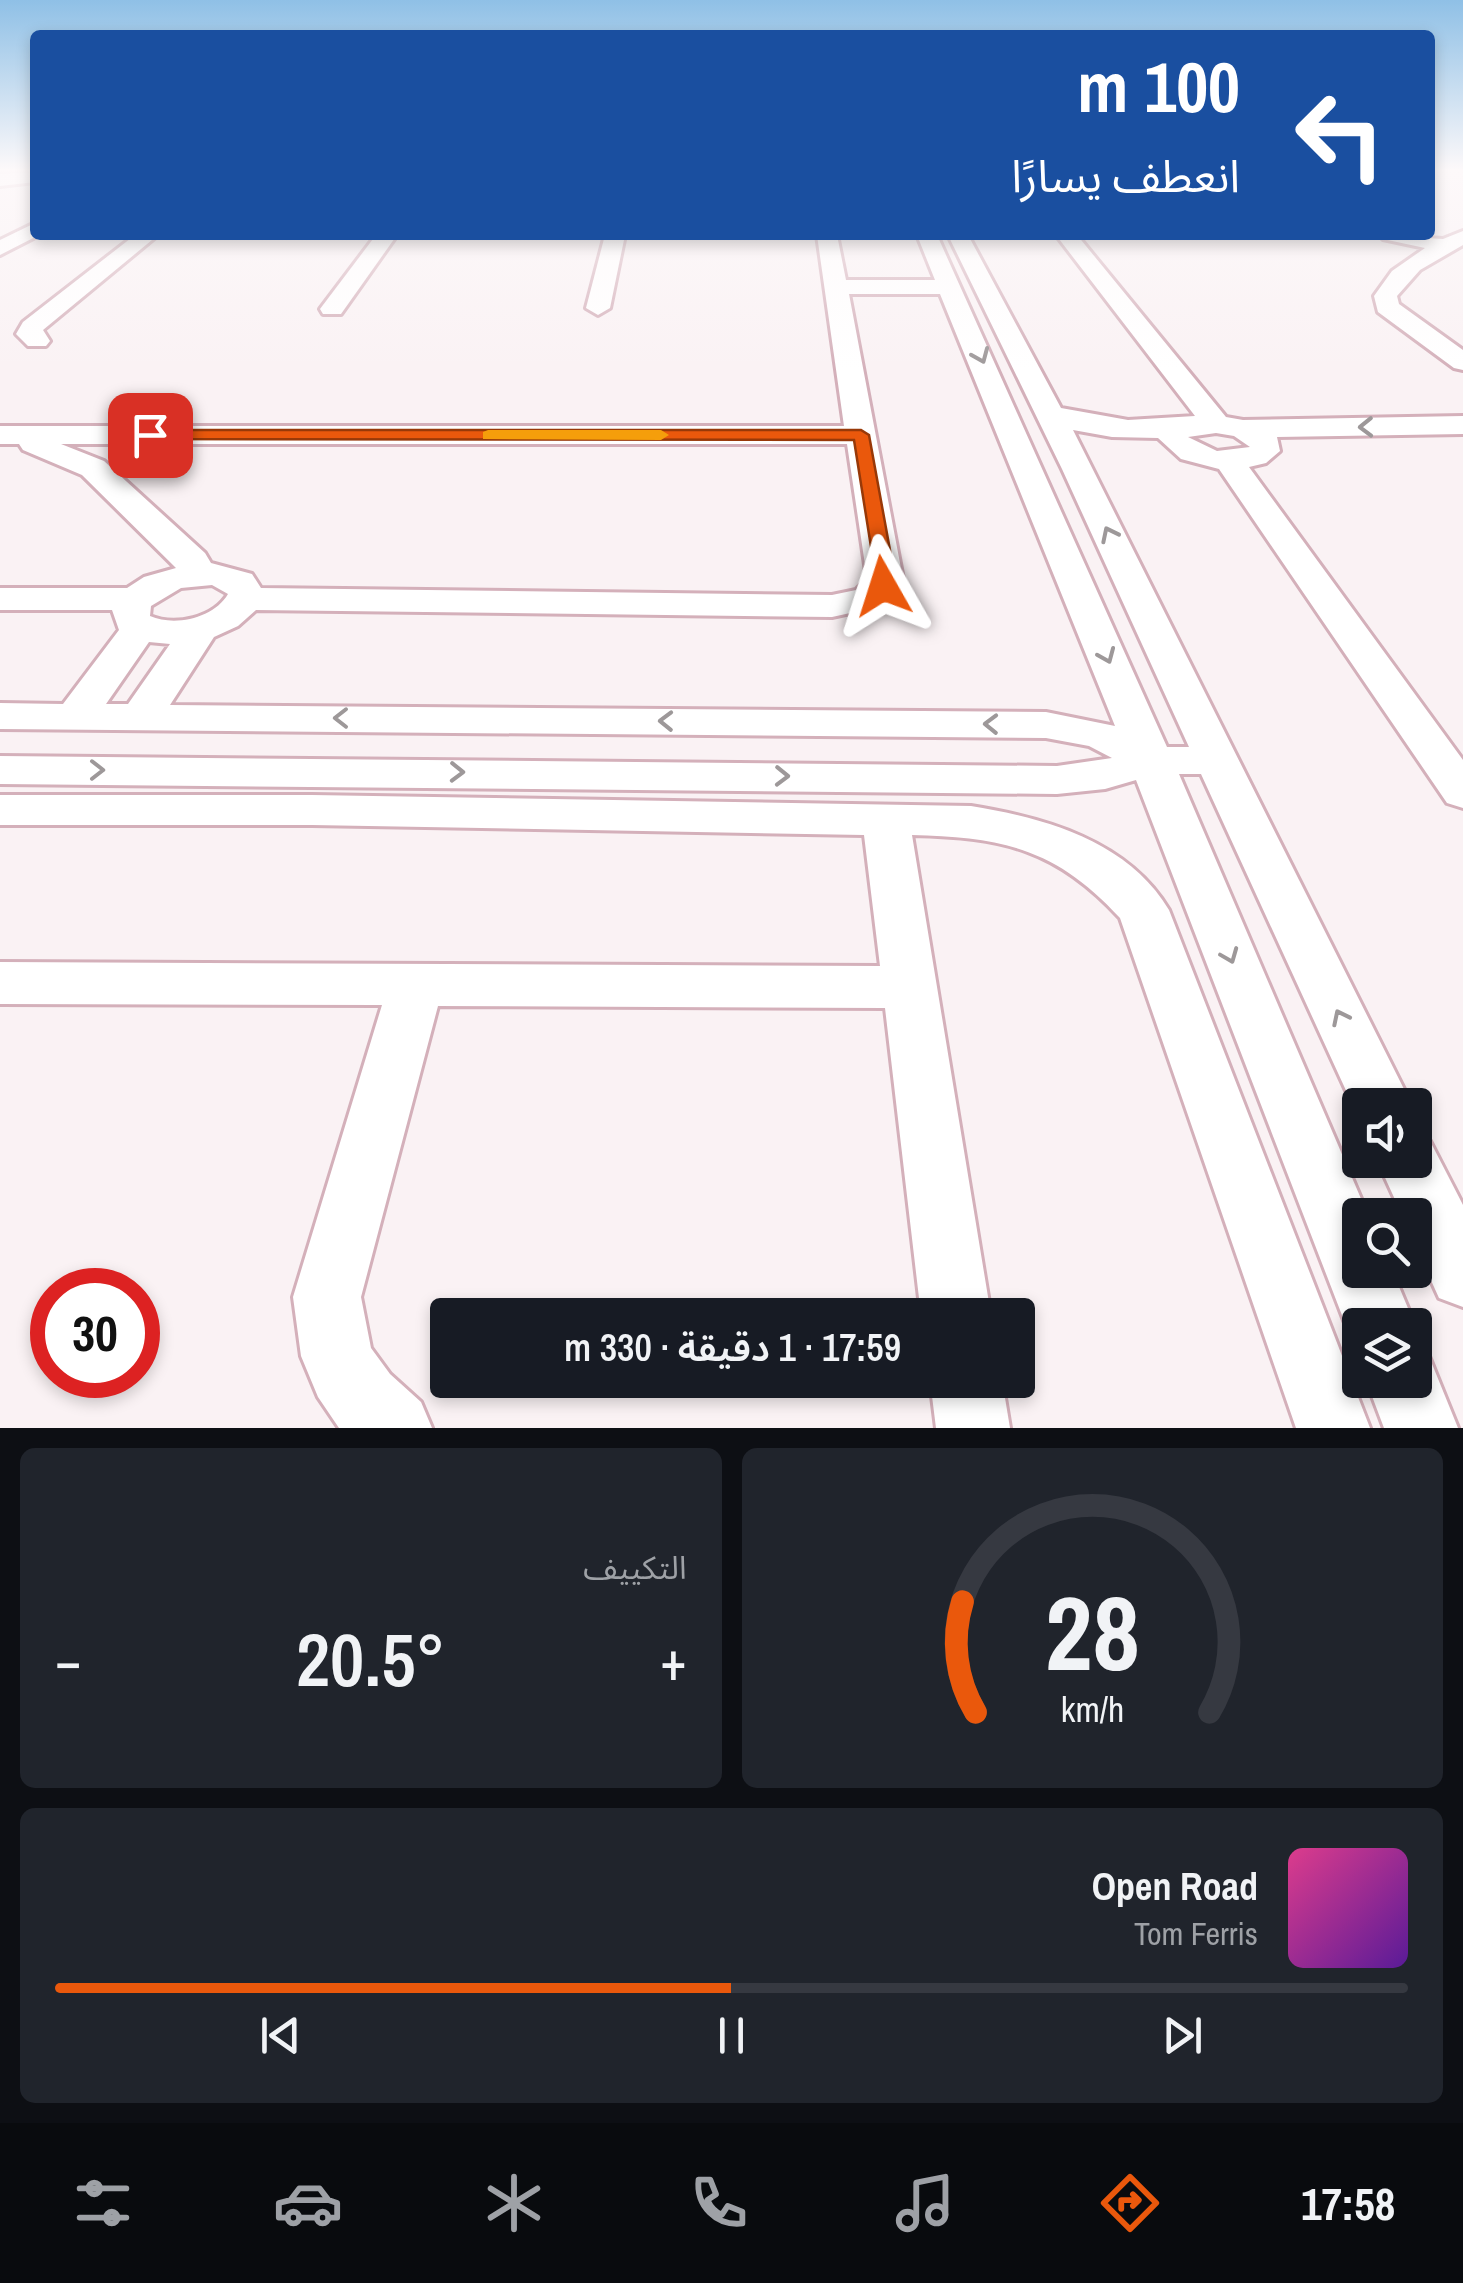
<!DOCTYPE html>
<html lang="ar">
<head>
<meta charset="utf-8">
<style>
  :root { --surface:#171b24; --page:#20242c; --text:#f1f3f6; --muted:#9ea1a6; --line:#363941; --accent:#ea580c }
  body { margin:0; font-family:"Archivo Narrow","Noto Sans Arabic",sans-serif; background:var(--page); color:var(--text); direction:rtl; height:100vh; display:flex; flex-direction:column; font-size:38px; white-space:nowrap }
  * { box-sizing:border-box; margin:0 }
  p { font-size:32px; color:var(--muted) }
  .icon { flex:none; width:55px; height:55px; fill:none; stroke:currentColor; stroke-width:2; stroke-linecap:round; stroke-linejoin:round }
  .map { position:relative; height:1428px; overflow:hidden; direction:ltr }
  .drawer { display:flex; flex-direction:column; gap:20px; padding:20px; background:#0d0f14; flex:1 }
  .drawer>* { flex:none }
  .guide { position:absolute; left:30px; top:30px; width:1405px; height:210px; border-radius:10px; box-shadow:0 5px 15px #0003; direction:rtl; background:#1a4fa0; color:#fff; overflow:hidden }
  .controls { position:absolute; left:1342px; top:1088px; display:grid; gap:20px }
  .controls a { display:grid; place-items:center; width:90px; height:90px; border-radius:10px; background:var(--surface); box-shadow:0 5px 15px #0003; font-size:50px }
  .speed { position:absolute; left:30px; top:1268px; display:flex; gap:20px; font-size:50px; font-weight:700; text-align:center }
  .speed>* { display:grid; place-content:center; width:130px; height:130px; border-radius:50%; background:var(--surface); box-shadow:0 5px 15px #0003; line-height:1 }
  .speed .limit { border:15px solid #d22; background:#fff; color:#111 }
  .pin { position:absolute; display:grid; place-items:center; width:85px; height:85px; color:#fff; margin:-42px; border-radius:20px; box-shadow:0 5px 15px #0006 }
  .me { position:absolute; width:110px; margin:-55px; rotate:354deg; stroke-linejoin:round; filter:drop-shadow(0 0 8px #0008) }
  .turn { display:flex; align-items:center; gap:35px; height:210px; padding:0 30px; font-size:45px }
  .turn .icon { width:130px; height:130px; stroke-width:2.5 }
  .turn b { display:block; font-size:70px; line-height:85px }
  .big { font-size:75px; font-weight:600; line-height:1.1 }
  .drawer .tile { flex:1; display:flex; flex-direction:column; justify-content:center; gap:15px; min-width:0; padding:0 35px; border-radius:15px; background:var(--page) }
  .drawer .dial { align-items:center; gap:0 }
  .dial svg { height:260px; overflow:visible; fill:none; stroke:var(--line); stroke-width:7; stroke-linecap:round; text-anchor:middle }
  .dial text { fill:var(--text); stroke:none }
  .song { display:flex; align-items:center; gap:30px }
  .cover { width:120px; height:120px; border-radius:15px; background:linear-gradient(135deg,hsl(330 70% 55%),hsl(270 70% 35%)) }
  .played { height:10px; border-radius:5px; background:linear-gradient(90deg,var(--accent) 50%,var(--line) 50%) }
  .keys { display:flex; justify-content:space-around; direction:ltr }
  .heat { display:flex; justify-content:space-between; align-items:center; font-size:55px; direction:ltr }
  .drawer .tiles { flex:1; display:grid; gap:20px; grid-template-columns:1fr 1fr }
  .tile:last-child { grid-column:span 2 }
  .trip { position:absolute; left:430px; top:1298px; width:605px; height:100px; border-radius:10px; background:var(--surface); box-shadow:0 5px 15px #0003; font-weight:600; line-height:100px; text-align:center; direction:rtl }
  .menu { display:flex; height:160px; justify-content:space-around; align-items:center; background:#090b0e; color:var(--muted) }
  .menu .icon { width:70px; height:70px }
  .menu .selected { color:var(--accent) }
  .menu b { font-size:45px; color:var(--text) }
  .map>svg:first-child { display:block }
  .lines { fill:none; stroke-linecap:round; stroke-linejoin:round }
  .minor-casing { stroke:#d4b0ba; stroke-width:6 }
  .minor { fill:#fff; fill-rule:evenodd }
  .oneway { stroke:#9d9899 }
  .route { fill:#ea580c; stroke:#983908; stroke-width:2.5 }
  .slow { fill:#f59e0b }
</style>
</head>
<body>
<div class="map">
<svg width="1463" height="1428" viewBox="0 0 1463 1428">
  <rect width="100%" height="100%" fill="#faf2f4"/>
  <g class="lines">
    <g class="minor-casing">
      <g id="minor">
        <path d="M 35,172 L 35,182 L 0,186 L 0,174 Z"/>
        <path d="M 35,223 L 35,235 L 39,235 L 0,255 L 0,240 Z"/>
        <path d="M 1463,231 L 1463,245 L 1420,270 L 1397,296 L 1399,304 L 1463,350 L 1463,370 L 1454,368 L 1378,312 L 1374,296 L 1392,271 L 1425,248 L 1383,239 L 1380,235 L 1443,239 Z"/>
        <path d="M 135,235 L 158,235 L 43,330 L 50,341 L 46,346 L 28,346 L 16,334 L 23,322 Z"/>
        <path d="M 376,235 L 397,235 L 341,314 L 323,314 L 320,309 Z"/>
        <path d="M 605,235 L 625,235 L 610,308 L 598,315 L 586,308 Z"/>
        <path d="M 817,235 L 837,235 L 846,280 L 935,280 L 917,235 L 937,235 L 1167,747 L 1189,747 L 1062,469 L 948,235 L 968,235 L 1061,408 L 1128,420 L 1195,416 L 1056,235 L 1077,235 L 1226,417 L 1243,420 L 1463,416 L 1463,434 L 1277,437 L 1280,451 L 1266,463 L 1249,467 L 1463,760 L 1463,808 L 1447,803 L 1219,469 L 1181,459 L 1158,438 L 1112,437 L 1073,430 L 1412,1105 L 1360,1105 L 1360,1121 L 1201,774 L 1179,774 L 1368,1215 L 1360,1215 L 1360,1270 L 1392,1270 L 1415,1325 L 1360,1325 L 1360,1351 L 1355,1349 L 1136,780 L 1105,789 L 1057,794 L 0,784 L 0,756 L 1057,766 L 1112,758 L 1089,746 L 1046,738 L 0,729 L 0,703 L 63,704 L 119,630 L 112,610 L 0,610 L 0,588 L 127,588 L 144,577 L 176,568 L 82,475 L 23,450 L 19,444 L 0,444 L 0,426 L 844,426 ZM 849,294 L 940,294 L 1115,726 L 1046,712 L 170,705 L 214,637 L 238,626 L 256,610 L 832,617 L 882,606 L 903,579 ZM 1216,433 L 1234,436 L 1250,447 L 1217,451 L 1188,437 ZM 61,444 L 847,444 L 867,578 L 856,590 L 832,595 L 261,588 L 252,574 L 211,563 L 205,553 L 104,461 ZM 212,585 L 228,594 C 214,618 175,627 150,616 L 151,606 L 181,588 ZM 149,642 L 170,644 L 128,704 L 106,704 Z"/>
        <path d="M 0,795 L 312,795 L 971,806 C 1045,818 1128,841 1169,910 L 1370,1428 L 1296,1428 L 1120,918 C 1057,849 1003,837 912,835 L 991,1315 L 921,1315 L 885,1008 L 438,1006 L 361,1297 L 371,1348 L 390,1374 L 421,1402 L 432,1428 L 339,1428 L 318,1397 L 301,1356 L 293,1297 L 382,1005 L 0,1004 L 0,962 L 880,966 L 864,835 L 312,825 L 0,825 Z"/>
        <path d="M 1415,1135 L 1430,1141 L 1463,1205 L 1463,1307 L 1439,1298 L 1415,1245 L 1415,1215 L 1402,1215 L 1377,1160 L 1415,1160 Z"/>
        <path d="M 1415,1349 L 1428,1354 L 1458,1428 L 1384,1428 L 1366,1380 L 1415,1380 Z"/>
        <path d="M 930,1380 L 1002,1380 L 1010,1428 L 936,1428 Z"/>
      </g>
    </g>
    <use href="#minor" class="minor"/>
  </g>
  <defs><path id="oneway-chevron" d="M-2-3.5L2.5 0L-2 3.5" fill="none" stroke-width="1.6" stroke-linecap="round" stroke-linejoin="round" transform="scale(2.5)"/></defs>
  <g class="oneway">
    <use href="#oneway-chevron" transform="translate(981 356) rotate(67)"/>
    <use href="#oneway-chevron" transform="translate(1366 427) rotate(179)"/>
    <use href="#oneway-chevron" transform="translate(1109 534) rotate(-116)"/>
    <use href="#oneway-chevron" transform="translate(1107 656) rotate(67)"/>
    <use href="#oneway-chevron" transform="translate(341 718) rotate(-180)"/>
    <use href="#oneway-chevron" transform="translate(666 721) rotate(-179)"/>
    <use href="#oneway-chevron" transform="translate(991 724) rotate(-179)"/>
    <use href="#oneway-chevron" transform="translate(97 770)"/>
    <use href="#oneway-chevron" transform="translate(457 772) rotate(1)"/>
    <use href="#oneway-chevron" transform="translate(782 776) rotate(1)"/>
    <use href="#oneway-chevron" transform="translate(1230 956) rotate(68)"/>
    <use href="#oneway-chevron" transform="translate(1340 1017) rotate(-116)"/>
  </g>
  <linearGradient id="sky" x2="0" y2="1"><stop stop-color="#8fc0e6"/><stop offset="0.46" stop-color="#fdf9fa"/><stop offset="1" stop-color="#fdf9fa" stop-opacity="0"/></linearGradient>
  <rect width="1463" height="370" fill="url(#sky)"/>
  <path class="route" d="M 150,430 L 861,430 L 869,435 L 894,572 L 893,586 L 883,592 L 873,586 L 875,572 L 854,440 L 144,439 L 142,435 Z"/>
  <path class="slow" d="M 488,430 L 661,430 L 669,435 L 661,440 L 483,439 L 483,432 Z"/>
</svg>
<div class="controls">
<a><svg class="icon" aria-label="sound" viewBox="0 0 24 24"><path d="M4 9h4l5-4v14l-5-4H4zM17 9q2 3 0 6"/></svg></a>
<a><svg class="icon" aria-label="search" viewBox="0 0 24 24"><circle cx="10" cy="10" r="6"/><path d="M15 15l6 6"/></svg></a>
<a><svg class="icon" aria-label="layers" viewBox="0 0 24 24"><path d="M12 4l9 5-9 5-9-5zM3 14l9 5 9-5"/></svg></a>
</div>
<div class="speed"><div class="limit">30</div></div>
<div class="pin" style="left:150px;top:435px;background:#d93025"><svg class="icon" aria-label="arrive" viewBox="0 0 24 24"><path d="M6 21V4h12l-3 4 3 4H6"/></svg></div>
<svg class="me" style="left:883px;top:586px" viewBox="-20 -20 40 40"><path d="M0-17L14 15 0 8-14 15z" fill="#ea580c" stroke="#fff" stroke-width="4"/></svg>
<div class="trip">17:59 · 1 دقيقة · 330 m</div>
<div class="guide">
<div class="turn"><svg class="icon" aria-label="left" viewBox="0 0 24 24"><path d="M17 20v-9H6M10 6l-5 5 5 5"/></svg><div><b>100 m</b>انعطف يسارًا</div></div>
</div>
</div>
<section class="drawer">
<div class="tiles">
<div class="tile dial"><svg viewBox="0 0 100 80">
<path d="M14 69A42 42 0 1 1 86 69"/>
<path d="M14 69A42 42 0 0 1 10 35" stroke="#ea580c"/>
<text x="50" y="56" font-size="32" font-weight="700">28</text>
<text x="50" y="72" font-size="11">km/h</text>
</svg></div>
<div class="tile"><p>التكييف</p>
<div class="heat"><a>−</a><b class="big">20.5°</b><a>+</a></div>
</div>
<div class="tile">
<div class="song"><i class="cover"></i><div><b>Open Road</b><p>Tom Ferris</p></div></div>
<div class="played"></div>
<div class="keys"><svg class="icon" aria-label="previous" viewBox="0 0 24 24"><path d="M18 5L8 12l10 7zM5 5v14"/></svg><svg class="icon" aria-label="pause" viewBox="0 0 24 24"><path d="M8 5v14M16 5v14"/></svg><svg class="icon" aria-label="next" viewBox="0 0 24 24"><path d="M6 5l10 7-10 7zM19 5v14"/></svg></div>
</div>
</div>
</section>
<nav class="menu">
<b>17:58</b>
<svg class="icon selected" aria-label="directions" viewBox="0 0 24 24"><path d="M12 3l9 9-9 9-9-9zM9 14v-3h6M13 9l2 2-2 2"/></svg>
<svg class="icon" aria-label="music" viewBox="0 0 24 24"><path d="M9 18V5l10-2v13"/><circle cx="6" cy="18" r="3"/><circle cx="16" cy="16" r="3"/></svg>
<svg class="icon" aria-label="phone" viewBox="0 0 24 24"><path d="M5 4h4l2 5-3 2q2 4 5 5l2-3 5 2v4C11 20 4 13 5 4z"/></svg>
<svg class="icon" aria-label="climate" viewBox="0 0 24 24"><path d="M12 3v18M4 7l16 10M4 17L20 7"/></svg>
<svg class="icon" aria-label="car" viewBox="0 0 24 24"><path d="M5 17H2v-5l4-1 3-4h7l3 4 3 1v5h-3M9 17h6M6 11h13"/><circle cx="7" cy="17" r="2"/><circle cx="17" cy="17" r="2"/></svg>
<svg class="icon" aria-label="filters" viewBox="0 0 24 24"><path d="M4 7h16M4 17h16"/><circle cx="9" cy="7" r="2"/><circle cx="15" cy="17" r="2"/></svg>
</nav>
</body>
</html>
